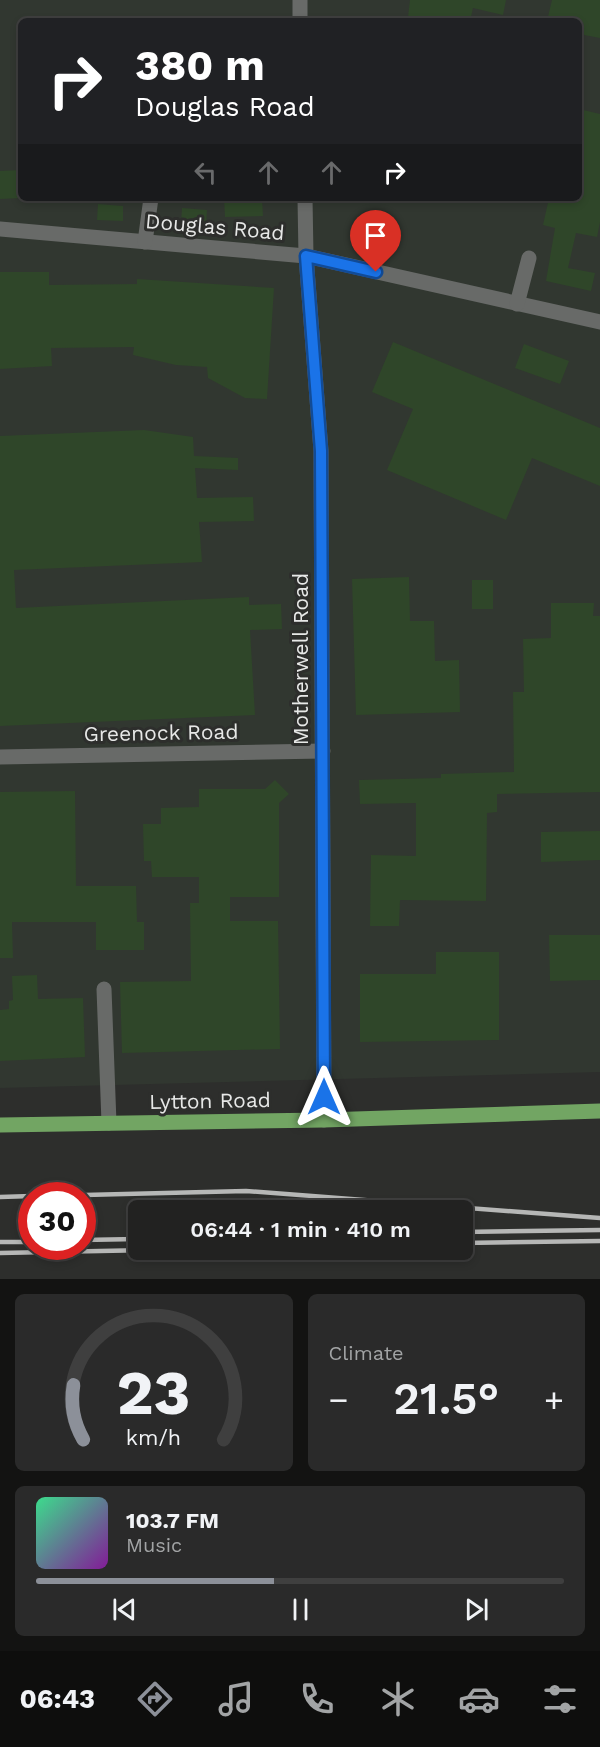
<!DOCTYPE html>
<html lang="en">
<head>
<meta charset="utf-8">
<style>
  :root { --surface:#222221; --page:#2a2a2a; --text:#f1f3f6; --muted:#a2a4a5; --line:#3f3f3f; --accent:#8c9099 }
  body { margin:0; font-family:"Work Sans",sans-serif; background:var(--page); color:var(--text); height:100vh; display:flex; flex-direction:column; font-size:22px; white-space:nowrap }
  * { box-sizing:border-box; margin:0 }
  p { font-size:20px; color:var(--muted) }
  .icon { flex:none; width:33px; height:33px; fill:none; stroke:currentColor; stroke-width:2; stroke-linecap:round; stroke-linejoin:round }
  .map { position:relative; height:1279px; overflow:hidden }
  .sheet { display:flex; flex-direction:column; gap:15px; padding:15px; background:#131312; flex:1 }
  .sheet>* { flex:none }
  .guide { position:absolute; left:18px; top:18px; width:564px; height:183px; border-radius:9px; box-shadow:0 3px 9px #0003,0 0 0 2px var(--line); background:#202124; color:#fff; overflow:hidden }
  .speed { position:absolute; left:18px; top:1182px; display:flex; gap:12px; font-size:30px; font-weight:700; text-align:center }
  .speed>* { display:grid; place-content:center; width:78px; height:78px; border-radius:50%; background:var(--surface); box-shadow:0 3px 9px #0003,0 0 0 2px var(--line); line-height:1 }
  .speed .limit { border:9px solid #d22; background:#fff; color:#111 }
  .pin { position:absolute; display:grid; place-items:center; width:51px; height:51px; color:#fff; margin:-62px -26px; border-radius:50% 50% 50% 0; rotate:-45deg; box-shadow:0 0 6px #0007 }
  .pin .icon { rotate:45deg }
  .me { position:absolute; width:66px; margin:-33px; rotate:0deg; stroke-linejoin:round; filter:drop-shadow(0 0 4px #0008) }
  .turn { display:flex; align-items:center; gap:21px; height:126px; padding:0 18px; font-size:27px }
  .turn .icon { width:78px; height:78px; stroke-width:2.5 }
  .turn b { display:block; font-size:42px; line-height:51px }
  .lanes { display:flex; align-items:center; height:57px; padding:0 18px; background:#0003; justify-content:center; gap:30px; direction:ltr }
  .lanes .off { opacity:.35 }
  .big { font-size:45px; font-weight:600; line-height:1.1 }
  .sheet .tile { flex:1; display:flex; flex-direction:column; justify-content:center; gap:9px; min-width:0; padding:0 21px; border-radius:9px; background:var(--page) }
  .sheet .dial { align-items:center; gap:0 }
  .dial svg { height:156px; overflow:visible; fill:none; stroke:var(--line); stroke-width:7; stroke-linecap:round; text-anchor:middle }
  .dial text { fill:var(--text); stroke:none }
  .song { display:flex; align-items:center; gap:18px }
  .cover { width:72px; height:72px; border-radius:9px; background:linear-gradient(135deg,hsl(150 70% 55%),hsl(290 70% 35%)) }
  .played { height:6px; border-radius:3px; background:linear-gradient(90deg,var(--accent) 45%,var(--line) 45%) }
  .keys { display:flex; justify-content:space-around; direction:ltr }
  .heat { display:flex; justify-content:space-between; align-items:center; font-size:33px; direction:ltr }
  .sheet .tiles { flex:1; display:grid; gap:15px; grid-template-columns:1fr 1fr }
  .tile:last-child { grid-column:span 2 }
  .trip { position:absolute; left:128px; top:1200px; width:345px; height:60px; border-radius:9px; background:var(--surface); box-shadow:0 3px 9px #0003,0 0 0 2px var(--line); font-weight:600; line-height:60px; text-align:center }
  .menu { display:flex; height:96px; justify-content:space-around; align-items:center; background:#0e0e0d; color:var(--muted) }
  .menu .icon { width:42px; height:42px }
  .menu .on { color:var(--accent) }
  .menu b { font-size:27px; color:var(--text) }
  .map>svg:first-child { display:block }
  .built { fill:#313730; fill-rule:evenodd }
  .building { fill:#2f4629 }
  .lines { fill:none; stroke-linecap:round; stroke-linejoin:round }
  .minor { stroke:#686a68; stroke-width:15 }
  .major { stroke:#72a563; stroke-width:15 }
  .rail { stroke:#b6b7b6; stroke-width:4.5 }
  .route-casing { stroke:#114b97; stroke-width:15 }
  .route { stroke:#1a73e8; stroke-width:10 }
  .labels { text-anchor:middle; stroke-width:6; stroke-linejoin:round; paint-order:stroke }
  .street-label { font-size:21px; fill:#e7e8e7; stroke:#2d2e2c }
</style>
</head>
<body>
<div class="map">
<svg width="600" height="1279" viewBox="0 0 600 1279">
  <rect width="100%" height="100%" fill="#2d2e2c"/>
  <path class="built" d="M 0,0 L 600,0 L 600,1072 L 0,1088 ZM 21,21 L 579,21 L 579,198 L 21,198 Z"/>
  <g class="building">
    <path d="M 410,0 L 506,0 L 503,15 L 473,8 L 470,21 L 427,21 L 408,17 Z"/>
    <path d="M 552,0 L 600,0 L 600,38 L 579,34 L 579,21 L 547,21 Z"/>
    <path d="M 579,109 L 600,114 L 600,222 L 597,237 L 576,233 L 568,268 L 595,273 L 591,291 L 546,281 L 555,228 L 543,225 L 549,198 L 579,198 Z"/>
    <path d="M 21,170 L 21,198 L 0,199 L 0,171 Z"/>
    <path d="M 224,198 L 262,198 L 263,216 L 225,217 Z"/>
    <path d="M 98,204 L 123,206 L 123,221 L 97,220 Z"/>
    <path d="M 182,208 L 207,210 L 206,227 L 181,225 Z"/>
    <path d="M 0,272 L 49,272 L 49,285 L 137,284 L 137,279 L 274,288 L 267,399 L 245,398 L 208,378 L 207,367 L 176,365 L 133,355 L 134,347 L 51,348 L 52,366 L 0,369 Z"/>
    <path d="M 393,342 L 600,428 L 600,486 L 532,458 L 506,520 L 387,470 L 413,409 L 372,392 Z"/>
    <path d="M 524,344 L 569,361 L 560,384 L 515,368 Z"/>
    <path d="M 144,430 L 193,437 L 194,456 L 238,458 L 238,470 L 195,468 L 197,498 L 253,497 L 254,521 L 199,522 L 202,562 L 14,570 L 16,608 L 249,597 L 249,605 L 281,604 L 282,629 L 250,630 L 255,715 L 0,726 L 0,436 Z"/>
    <path d="M 409,577 L 410,621 L 434,621 L 435,661 L 459,660 L 460,712 L 356,715 L 352,579 Z"/>
    <rect x="472" y="580" width="21" height="29"/>
    <path d="M 551,603 L 594,603 L 593,616 L 600,616 L 600,792 L 497,794 L 497,812 L 487,813 L 486,901 L 400,900 L 399,926 L 370,926 L 371,855 L 416,856 L 416,803 L 360,804 L 359,780 L 441,778 L 441,774 L 514,772 L 513,692 L 524,692 L 523,639 L 551,638 Z"/>
    <path d="M 275,780 L 289,794 L 279,803 L 279,897 L 230,897 L 230,921 L 278,921 L 280,1049 L 122,1053 L 120,982 L 191,981 L 190,903 L 199,903 L 199,877 L 152,877 L 151,861 L 144,861 L 143,824 L 161,824 L 161,808 L 199,807 L 199,789 L 265,789 Z"/>
    <path d="M 75,791 L 76,886 L 136,886 L 137,922 L 144,922 L 144,950 L 96,950 L 96,922 L 12,922 L 13,958 L 0,958 L 0,792 Z"/>
    <path d="M 600,831 L 600,860 L 541,862 L 541,832 Z"/>
    <path d="M 549,935 L 600,935 L 600,980 L 550,981 Z"/>
    <path d="M 436,952 L 499,952 L 499,1040 L 360,1042 L 360,974 L 436,974 Z"/>
    <path d="M 37,975 L 38,999 L 83,998 L 85,1057 L 0,1061 L 0,1010 L 9,1009 L 9,1001 L 13,1000 L 12,976 Z"/>
  </g>
  <g class="lines">
    <g class="minor">
      <path d="M 300,0 L 300,21"/>
      <path d="M 305,198 L 306,256 L 321,451 L 324,1120"/>
      <path d="M 0,229 L 306,256 L 600,322"/>
      <path d="M 145,242 L 151,198"/>
      <path d="M 517,304 L 529,258"/>
      <path d="M 0,757 L 323,751"/>
      <path d="M 104,989 L 109,1123"/>
    </g>
    <path class="major" d="M 0,1125 L 324,1120 L 600,1111"/>
    <g class="rail">
      <path d="M 44,1196 L 246,1191 L 600,1218"/>
      <path d="M 0,1197 L 32,1196"/>
      <path d="M 462,1232 L 600,1230"/>
      <path d="M 82,1240 L 138,1239"/>
      <path d="M 0,1242 L 32,1242"/>
      <path d="M 462,1243 L 600,1241"/>
      <path d="M 0,1253 L 150,1250"/>
    </g>
  </g>
  <g class="lines">
    <g class="route-casing">
      <path id="route" d="M 324,1097 L 321,451 L 306,256 L 376,272"/>
    </g>
    <use href="#route" class="route"/>
  </g>
  <g class="labels">
    <g class="street-label">
      <text transform="translate(215 227) rotate(5)" y="7">Douglas Road</text>
      <text transform="translate(301 659) rotate(-90)" y="7">Motherwell Road</text>
      <text transform="translate(161 733) rotate(-1)" y="7">Greenock Road</text>
      <text transform="translate(210 1101) rotate(-1)" y="7">Lytton Road</text>
    </g>
  </g>
</svg>
<div class="speed"><div class="limit">30</div></div>
<div class="pin" style="left:376px;top:272px;background:#d93025"><svg class="icon" aria-label="arrive" viewBox="0 0 24 24"><path d="M6 21V4h12l-3 4 3 4H6"/></svg></div>
<svg class="me" style="left:324px;top:1097px" viewBox="-20 -20 40 40"><path d="M0-17L14 15 0 8-14 15z" fill="#1a73e8" stroke="#fff" stroke-width="4"/></svg>
<div class="trip">06:44 · 1 min · 410 m</div>
<div class="guide">
<div class="turn"><svg class="icon" aria-label="right" viewBox="0 0 24 24"><path d="M7 20v-9h11M14 6l5 5-5 5"/></svg><div><b>380 m</b>Douglas Road</div></div>
<div class="lanes"><svg class="icon off" aria-label="left" viewBox="0 0 24 24"><path d="M17 20v-9H6M10 6l-5 5 5 5"/></svg><svg class="icon off" aria-label="ahead" viewBox="0 0 24 24"><path d="M12 20V5M6 11l6-6 6 6"/></svg><svg class="icon off" aria-label="ahead" viewBox="0 0 24 24"><path d="M12 20V5M6 11l6-6 6 6"/></svg><svg class="icon" aria-label="right" viewBox="0 0 24 24"><path d="M7 20v-9h11M14 6l5 5-5 5"/></svg></div>
</div>
</div>
<section class="sheet">
<div class="tiles">
<div class="tile dial"><svg viewBox="0 0 100 80">
<path d="M14 69A42 42 0 1 1 86 69"/>
<path d="M14 69A42 42 0 0 1 9 41" stroke="#8c9099"/>
<text x="50" y="56" font-size="32" font-weight="700">23</text>
<text x="50" y="72" font-size="11">km/h</text>
</svg></div>
<div class="tile"><p>Climate</p>
<div class="heat"><a>−</a><b class="big">21.5°</b><a>+</a></div>
</div>
<div class="tile">
<div class="song"><i class="cover"></i><div><b>103.7 FM</b><p>Music</p></div></div>
<div class="played"></div>
<div class="keys"><svg class="icon" aria-label="previous" viewBox="0 0 24 24"><path d="M18 5L8 12l10 7zM5 5v14"/></svg><svg class="icon" aria-label="pause" viewBox="0 0 24 24"><path d="M8 5v14M16 5v14"/></svg><svg class="icon" aria-label="next" viewBox="0 0 24 24"><path d="M6 5l10 7-10 7zM19 5v14"/></svg></div>
</div>
</div>
</section>
<nav class="menu">
<b>06:43</b>
<svg class="icon on" aria-label="directions" viewBox="0 0 24 24"><path d="M12 3l9 9-9 9-9-9zM9 14v-3h6M13 9l2 2-2 2"/></svg>
<svg class="icon" aria-label="music" viewBox="0 0 24 24"><path d="M9 18V5l10-2v13"/><circle cx="6" cy="18" r="3"/><circle cx="16" cy="16" r="3"/></svg>
<svg class="icon" aria-label="phone" viewBox="0 0 24 24"><path d="M5 4h4l2 5-3 2q2 4 5 5l2-3 5 2v4C11 20 4 13 5 4z"/></svg>
<svg class="icon" aria-label="climate" viewBox="0 0 24 24"><path d="M12 3v18M4 7l16 10M4 17L20 7"/></svg>
<svg class="icon" aria-label="car" viewBox="0 0 24 24"><path d="M5 17H2v-5l4-1 3-4h7l3 4 3 1v5h-3M9 17h6M6 11h13"/><circle cx="7" cy="17" r="2"/><circle cx="17" cy="17" r="2"/></svg>
<svg class="icon" aria-label="filters" viewBox="0 0 24 24"><path d="M4 7h16M4 17h16"/><circle cx="9" cy="7" r="2"/><circle cx="15" cy="17" r="2"/></svg>
</nav>
</body>
</html>
